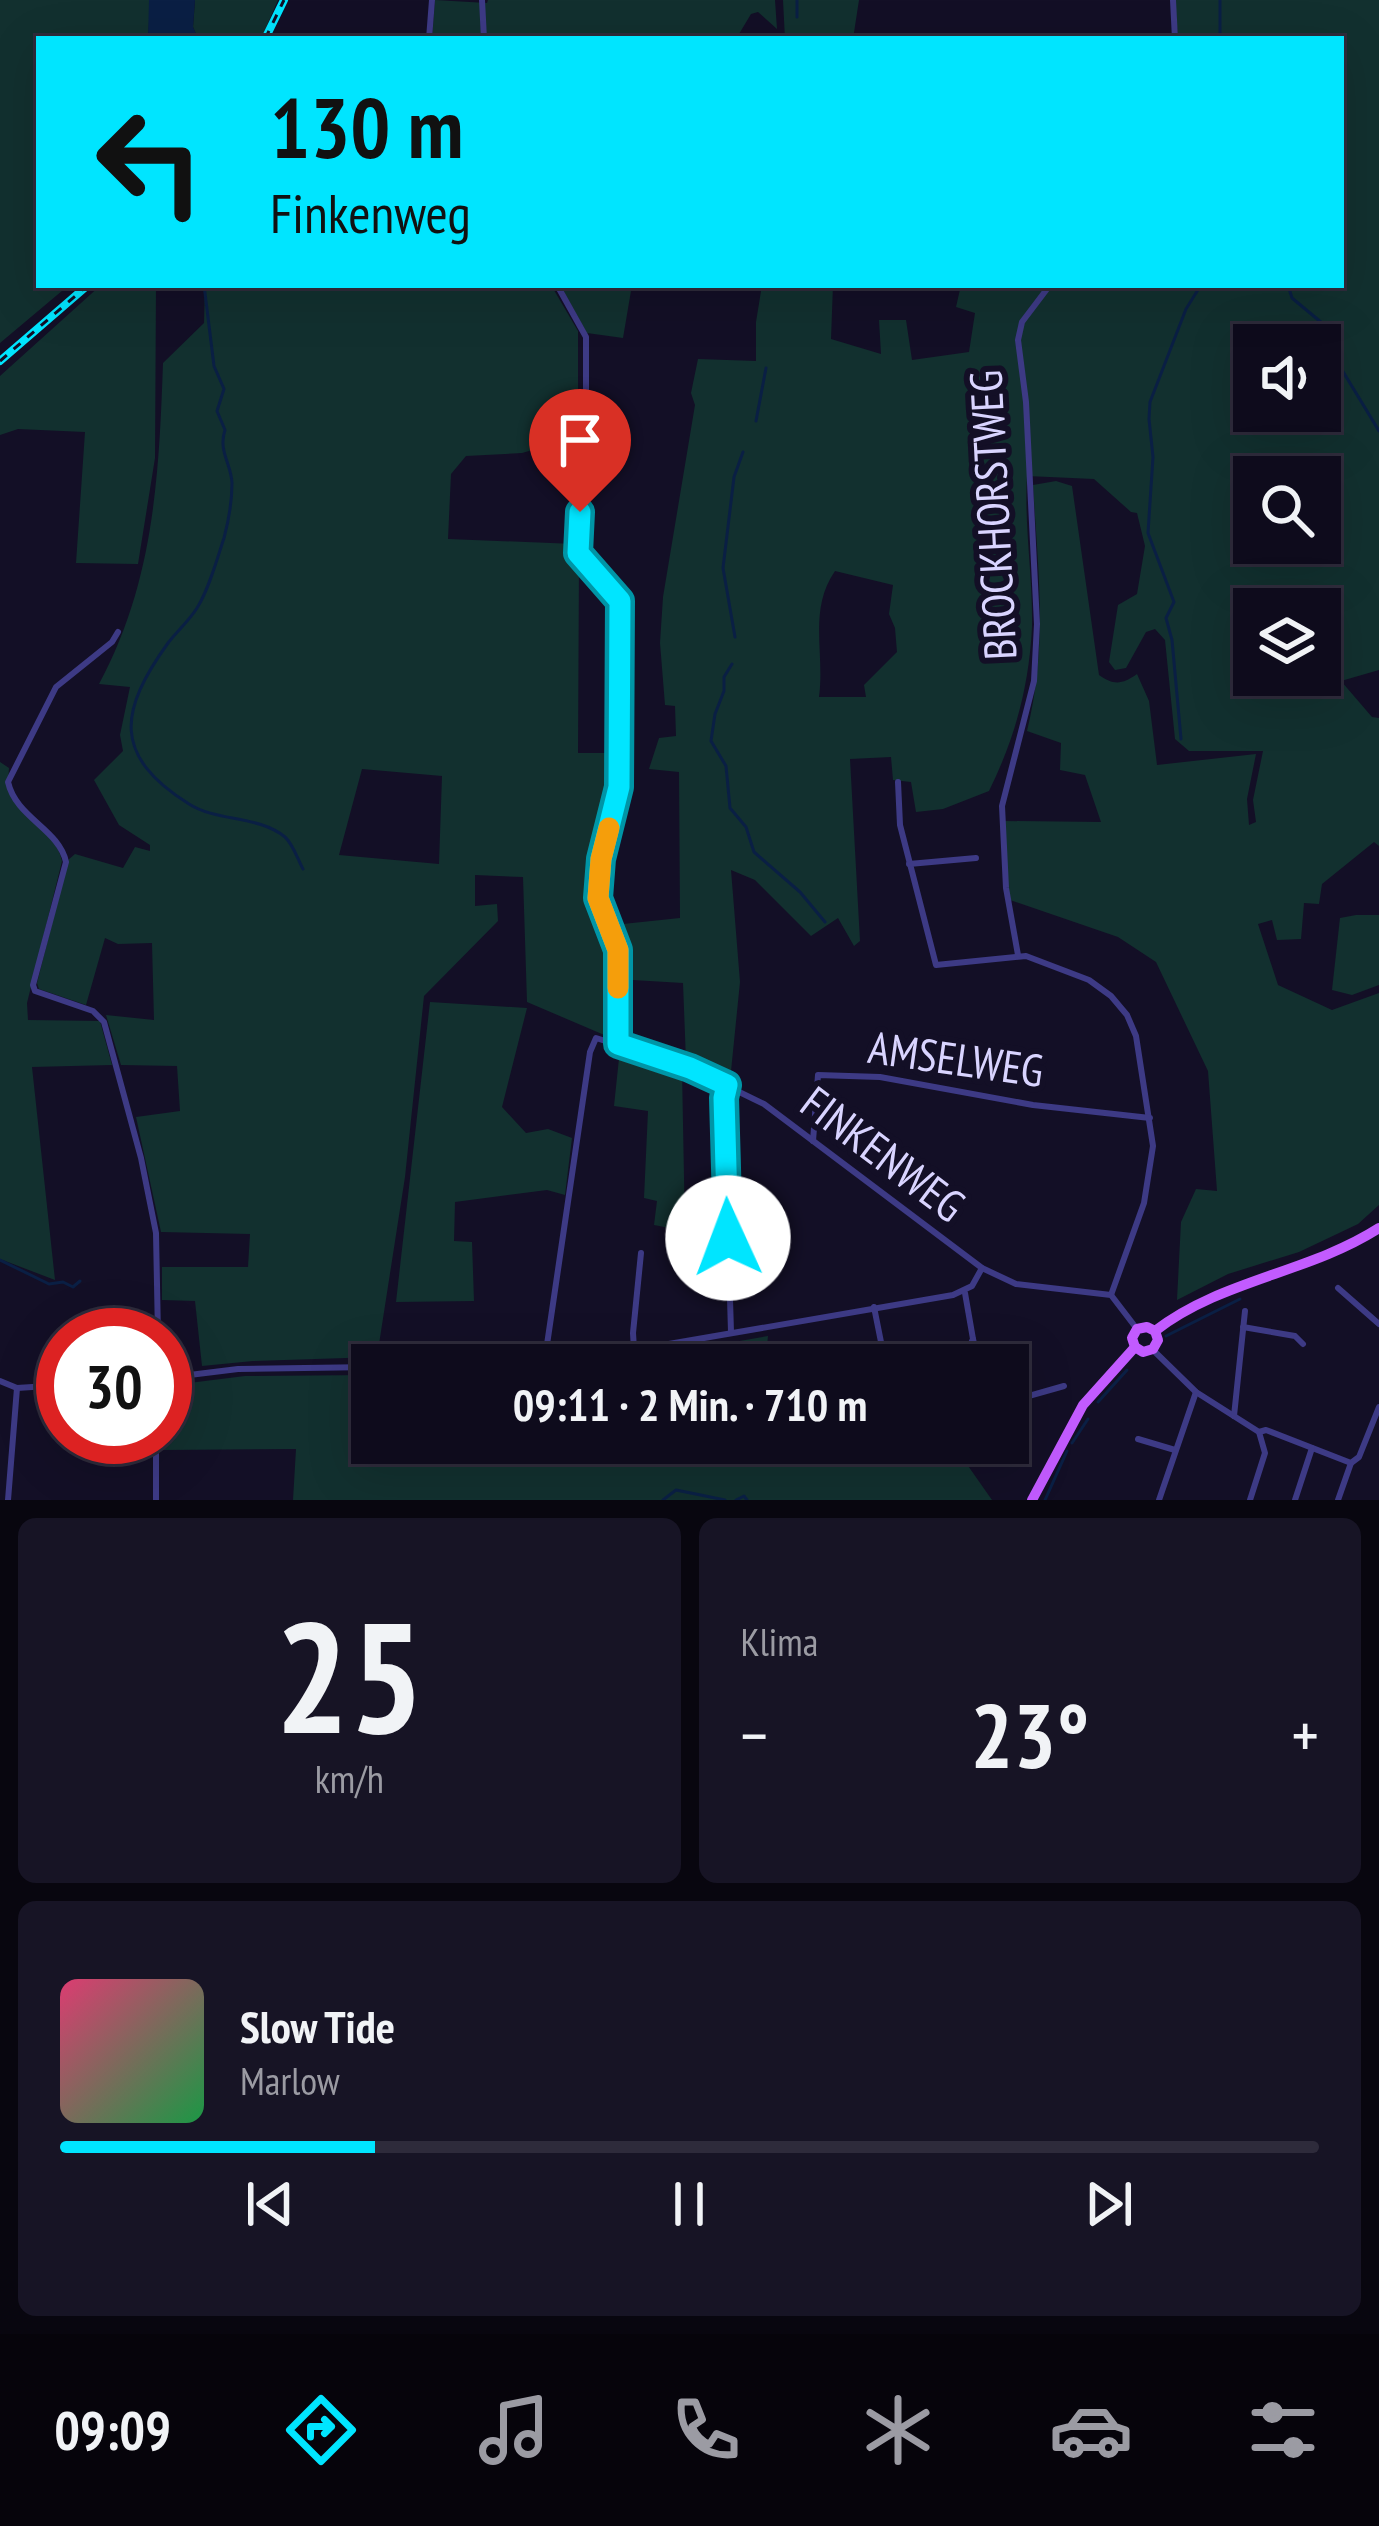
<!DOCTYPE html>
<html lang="de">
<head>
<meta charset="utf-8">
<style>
  :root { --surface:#0e0b1c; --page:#171425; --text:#f1f3f6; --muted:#9b9ba3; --line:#2e2b3b; --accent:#00e5ff }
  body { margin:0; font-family:"PT Sans Narrow",sans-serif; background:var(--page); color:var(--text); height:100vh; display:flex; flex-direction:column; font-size:45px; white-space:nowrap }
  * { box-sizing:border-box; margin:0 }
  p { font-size:39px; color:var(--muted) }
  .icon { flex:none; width:66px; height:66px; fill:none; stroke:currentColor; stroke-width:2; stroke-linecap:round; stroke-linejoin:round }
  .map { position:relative; height:1500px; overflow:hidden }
  .details { display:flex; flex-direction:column; gap:18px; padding:18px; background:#08060f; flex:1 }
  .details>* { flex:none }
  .hud { position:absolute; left:36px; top:36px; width:1308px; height:252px; border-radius:0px; box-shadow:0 12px 48px #0002,0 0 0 3px var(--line); background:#00e5ff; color:#111; overflow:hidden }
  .controls { position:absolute; left:1233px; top:324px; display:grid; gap:24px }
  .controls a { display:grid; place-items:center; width:108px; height:108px; border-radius:0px; background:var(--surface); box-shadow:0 12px 48px #0002,0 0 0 3px var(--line); font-size:60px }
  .speed { position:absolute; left:36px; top:1308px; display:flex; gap:24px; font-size:60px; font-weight:700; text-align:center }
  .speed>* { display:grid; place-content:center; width:156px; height:156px; border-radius:50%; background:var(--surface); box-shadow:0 12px 48px #0002,0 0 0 3px var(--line); line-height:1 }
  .speed .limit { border:18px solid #d22; background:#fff; color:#111 }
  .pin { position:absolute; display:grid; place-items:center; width:102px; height:102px; color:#fff; margin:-123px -51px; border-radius:50% 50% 50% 0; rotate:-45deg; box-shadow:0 0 12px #0007 }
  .pin .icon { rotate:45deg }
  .me { position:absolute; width:132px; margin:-66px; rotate:358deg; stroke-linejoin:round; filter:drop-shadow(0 0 9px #0008) }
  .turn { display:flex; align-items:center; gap:42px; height:252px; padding:0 36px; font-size:54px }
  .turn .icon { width:156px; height:156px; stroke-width:2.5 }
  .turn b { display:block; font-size:84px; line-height:102px }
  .big { font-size:90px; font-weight:700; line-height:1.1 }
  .details .tile { flex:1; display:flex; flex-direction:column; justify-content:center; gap:18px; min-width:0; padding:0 42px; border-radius:18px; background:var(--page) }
  .details .dial { align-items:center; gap:0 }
  .dial b { font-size:156px; line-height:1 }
  .song { display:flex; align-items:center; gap:36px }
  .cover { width:144px; height:144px; border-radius:18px; background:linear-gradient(135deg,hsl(340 70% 55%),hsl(140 70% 35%)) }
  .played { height:12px; border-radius:6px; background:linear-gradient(90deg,var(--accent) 25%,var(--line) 25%) }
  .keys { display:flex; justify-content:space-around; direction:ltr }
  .heat { display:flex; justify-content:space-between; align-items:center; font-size:66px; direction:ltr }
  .details .tiles { flex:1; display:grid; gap:18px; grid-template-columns:1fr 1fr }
  .tile:last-child { grid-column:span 2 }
  .trip { position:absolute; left:351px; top:1344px; width:678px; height:120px; border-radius:0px; background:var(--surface); box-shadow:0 12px 48px #0002,0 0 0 3px var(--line); font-weight:700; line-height:120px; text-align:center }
  .tab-bar { display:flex; height:192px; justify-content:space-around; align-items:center; background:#06040b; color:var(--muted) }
  .tab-bar .icon { width:84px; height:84px }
  .tab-bar .current { color:var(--accent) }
  .tab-bar b { font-size:54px; color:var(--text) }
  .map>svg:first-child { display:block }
  .green { fill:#12302f; fill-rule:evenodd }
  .water { fill:#0a1f44 }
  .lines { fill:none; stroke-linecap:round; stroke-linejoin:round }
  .stream { stroke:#0a1f44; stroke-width:3 }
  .street { stroke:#3d3a85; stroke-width:6 }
  .primary { stroke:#c25bff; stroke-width:10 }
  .rail-casing { stroke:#00e5ff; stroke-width:8 }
  .rail { stroke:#130f26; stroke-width:3; stroke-dasharray:9; stroke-linecap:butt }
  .route-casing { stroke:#0095a6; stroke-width:30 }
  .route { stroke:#00e5ff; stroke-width:21 }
  .slow { stroke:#f59e0b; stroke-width:21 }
  .labels { text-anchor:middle; stroke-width:12; stroke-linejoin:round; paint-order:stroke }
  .street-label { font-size:45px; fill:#d9d4ff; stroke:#130f26 }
</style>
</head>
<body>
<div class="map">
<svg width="1379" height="1500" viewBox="0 0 1379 1500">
  <rect width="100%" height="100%" fill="#130f26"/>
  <g class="green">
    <path d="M 0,0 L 149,0 L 150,5 L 148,39 L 39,39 L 39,285 L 69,285 L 0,343 Z"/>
    <path d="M 195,0 L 278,0 L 261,39 L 198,39 L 193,27 Z"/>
    <path d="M 435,0 L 487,3 L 488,0 L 775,0 L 777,29 L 758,12 L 751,14 L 736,39 L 432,39 Z"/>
    <path d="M 783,0 L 859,0 L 853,39 L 785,39 Z"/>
    <path d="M 1175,0 L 1379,0 L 1379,670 L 1341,681 L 1372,717 L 1379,718 L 1379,846 L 1374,842 L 1322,884 L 1319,904 L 1304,903 L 1301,939 L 1277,940 L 1272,920 L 1258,924 L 1278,985 L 1332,1010 L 1379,993 L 1379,1205 L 1358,1224 L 1299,1252 L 1228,1274 L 1177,1300 L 1181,1222 L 1196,1189 L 1217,1191 L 1208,1071 L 1156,962 L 1118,937 L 1010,900 L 1008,892 L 1004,821 L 1101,822 L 1085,775 L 1060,770 L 1061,743 L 1027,731 C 1048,646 1038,570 1033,485 L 1056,481 L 1072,486 L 1099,675 C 1114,686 1123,684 1137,674 L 1149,701 L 1157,765 L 1256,754 L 1247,799 L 1249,825 L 1256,822 L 1253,800 L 1263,751 L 1189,751 L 1175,739 L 1165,640 L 1155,629 L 1146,632 L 1126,668 L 1115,670 L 1109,662 L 1118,605 L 1137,594 L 1145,546 L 1137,513 L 1131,512 L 1094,479 L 1027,476 C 1024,526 1033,577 1032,627 C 1029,687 1015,738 989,791 L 943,809 L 916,812 L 911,782 L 893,780 L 891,757 L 850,759 L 860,941 L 854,946 L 838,918 L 811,936 L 755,880 L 731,870 L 740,982 L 730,1081 L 686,1061 L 683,983 L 616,979 L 616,1040 L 527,1002 L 523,877 L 475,875 L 475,906 L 497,904 L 498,921 L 424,996 L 405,1177 L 377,1357 L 253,1361 L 202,1366 L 195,1301 L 162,1300 L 162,1267 L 248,1267 L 250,1234 L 161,1232 L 136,1117 L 180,1111 L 177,1066 L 121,1065 L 106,1015 L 154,1020 L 152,943 L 118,944 L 105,938 L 86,1005 L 39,989 L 37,983 L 68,860 L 75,854 L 123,868 L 135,847 L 150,851 L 150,845 L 119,825 L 94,780 L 123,751 L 120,735 L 130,687 L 99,684 C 154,582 159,476 163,363 L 204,323 L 205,285 L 551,285 L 578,331 L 578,437 L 522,453 L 466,456 L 451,474 L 448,539 L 575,544 L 574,554 L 579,561 L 578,753 L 617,753 C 616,815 585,863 604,926 L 680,918 L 679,772 L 649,769 L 659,738 L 676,736 L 675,706 L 665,705 L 660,643 L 663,597 L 695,405 L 691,393 L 698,359 L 756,361 L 756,322 L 762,285 L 833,285 L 831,339 L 881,354 L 879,320 L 906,320 L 912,360 L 969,352 L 975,313 L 956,307 L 961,285 L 1341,285 L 1341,39 L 1178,39 ZM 1254,345 L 1320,345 L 1320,411 L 1254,411 ZM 1254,477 L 1320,477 L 1320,543 L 1254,543 ZM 835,571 L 893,585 L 889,614 L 895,628 L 897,652 L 864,685 L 866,697 L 819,697 C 825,653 808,610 835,571 ZM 1254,609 L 1320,609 L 1320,675 L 1254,675 ZM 362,769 L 442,776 L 439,864 L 339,855 Z"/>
    <path d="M 101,285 L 156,285 L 155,458 L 138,564 L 76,563 L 85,432 L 18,429 L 0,435 L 0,376 Z"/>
    <path d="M 560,285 L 632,285 L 623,338 L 587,333 Z"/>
    <path d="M 0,762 L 9,768 C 4,822 55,823 62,861 L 27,1003 L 28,1020 L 100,1021 L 112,1065 L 32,1067 L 55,1280 L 0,1259 Z"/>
    <path d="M 1356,915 L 1379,915 L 1379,985 L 1352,995 L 1332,990 L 1340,918 Z"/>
    <path d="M 430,1002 L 527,1008 L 502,1107 L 526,1133 L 548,1129 L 572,1138 L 565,1195 L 547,1190 L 455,1202 L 454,1241 L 472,1242 L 474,1301 L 396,1302 Z"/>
    <path d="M 620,1049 L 682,1070 L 685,1231 L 654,1225 L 657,1201 L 644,1198 L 648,1111 L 614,1106 Z"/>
    <path d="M 768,1336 L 765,1365 L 602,1365 Z"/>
    <path d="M 372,1375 L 372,1443 L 952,1443 L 992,1500 L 293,1500 L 296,1449 L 162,1450 L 165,1386 L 245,1376 Z"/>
  </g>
  <path class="water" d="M 149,0 L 195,0 L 193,27 L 198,39 L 148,39 Z"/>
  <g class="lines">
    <g class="stream">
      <path d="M 797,17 L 797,0"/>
      <path d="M 1220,39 L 1220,0"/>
      <path d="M 204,285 L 214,366 L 224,389 L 217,411 L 225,430 C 218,451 231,463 232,483 C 232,500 228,523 224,538 C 217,559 209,589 197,608 C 189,621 177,631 168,643 C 120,710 111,755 189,804 C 217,822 258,815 285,837 C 293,844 298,860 303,869"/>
      <path d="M 1288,285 L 1292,298 L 1340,338 L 1336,360 L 1379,431"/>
      <path d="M 756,421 L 766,368"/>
      <path d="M 735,637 L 723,568 L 734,477 L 743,452"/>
      <path d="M 732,664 L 724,677 L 724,691 L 715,714 L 711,741 L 726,766 L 730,808 L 746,827 L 754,852 L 800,892 L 825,922"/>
      <path d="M 1181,739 L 1172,640 L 1166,618 L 1174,602 L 1148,533 L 1153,457 L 1149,419 L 1150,402 L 1186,309 L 1201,285"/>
      <path d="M 0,1260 L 49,1284 L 63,1282 L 73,1287 L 80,1281"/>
      <path d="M 1166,1336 L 1240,1299"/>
      <path d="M 1098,1402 L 1127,1370"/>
      <path d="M 1072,1443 L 1088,1419"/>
      <path d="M 663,1500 L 676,1490 L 725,1500"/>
      <path d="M 736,1500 L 744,1496 L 747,1500"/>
      <path d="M 1045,1500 L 1067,1451"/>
    </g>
    <g class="street">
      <path d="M 482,0 L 484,39"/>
      <path d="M 1173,0 L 1175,39"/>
      <path d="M 429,39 L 432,0"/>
      <path d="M 557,285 L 586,337 L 586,421 L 577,553 L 620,601 L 619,787 L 601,859 L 599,898 L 618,950 L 618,1044"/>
      <path d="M 118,632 L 112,642 L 56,687 L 8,782 C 16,818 59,829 66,862 L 33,985 L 35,991 L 93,1011 L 104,1022 L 141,1158 L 156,1233 L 158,1335"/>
      <path d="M 898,782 L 900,825 L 936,965 L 1026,956 L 1089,980 L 1111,996 L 1127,1015 L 1136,1036 L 1153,1146 L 1144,1203 L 1111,1295"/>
      <path d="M 909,864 L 976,858"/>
      <path d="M 1018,955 L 1006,888 L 1002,806 L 1034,681 L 1037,624 L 1026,402 L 1018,340 L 1022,322 L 1050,285"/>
      <path d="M 727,1085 L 724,1098 L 731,1332"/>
      <path d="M 813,1141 L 818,1075 L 880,1077 L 1033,1105 L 1150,1118"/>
      <path d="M 1338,1288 L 1379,1324"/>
      <path d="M 965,1293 L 973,1339 L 966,1354 L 967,1365"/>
      <path d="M 1243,1327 L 1295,1336 L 1303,1344"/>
      <path d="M 973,1339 L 979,1365"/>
      <path d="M 634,1349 L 633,1333 L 641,1253"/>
      <path d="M 1153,1350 L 1196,1392 L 1259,1432 L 1265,1453 L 1250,1500"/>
      <path d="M 544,1365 L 590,1052 L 596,1038 L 690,1068 L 764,1104 L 982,1268 L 1016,1284 L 1111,1295 L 1137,1329"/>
      <path d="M 547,1365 L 953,1295 L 972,1286 L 982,1268"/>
      <path d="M 867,1365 L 885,1362 L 874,1307"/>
      <path d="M 165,1378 L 238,1369 L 372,1367"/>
      <path d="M 0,1381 L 17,1388 L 63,1385"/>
      <path d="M 1008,1402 L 1064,1386"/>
      <path d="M 1234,1416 L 1245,1311"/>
      <path d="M 1259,1432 L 1266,1430 L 1351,1463 L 1359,1457 L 1379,1407"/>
      <path d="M 156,1437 L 156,1500"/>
      <path d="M 1138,1439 L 1175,1450"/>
      <path d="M 8,1500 L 17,1388"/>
      <path d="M 1159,1500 L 1196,1392"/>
      <path d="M 1295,1500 L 1312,1448"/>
      <path d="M 1338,1500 L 1351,1463"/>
    </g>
    <g class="primary">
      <path d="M 1155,1331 C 1220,1280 1309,1273 1379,1228"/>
      <path d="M 1135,1347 L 1143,1352 L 1153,1349 L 1158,1340 L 1155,1331"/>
      <path d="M 1135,1347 L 1132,1338 L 1137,1329 L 1147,1327 L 1155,1331"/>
      <path d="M 1032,1500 L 1083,1405 L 1135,1347"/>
    </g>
    <g class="rail-casing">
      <g id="rail">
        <path d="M 265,39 L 284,0"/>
        <path d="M 0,361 L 88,285"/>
      </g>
    </g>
    <use href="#rail" class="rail"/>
  </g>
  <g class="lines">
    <g class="route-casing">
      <path id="route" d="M 580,512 L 578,553 L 620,601 L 619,787 L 601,859 L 598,898 L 618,950 L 618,1044 L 690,1068 L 727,1085 L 724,1098 L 728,1238"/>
    </g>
    <use href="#route" class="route"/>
    <path class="slow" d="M 609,828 L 601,859 L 598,898 L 618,950 L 618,988"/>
  </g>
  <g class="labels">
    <g class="street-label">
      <text transform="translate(993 515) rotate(-93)" y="16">BROCKHORSTWEG</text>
      <text transform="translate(956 1059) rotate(8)" y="16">AMSELWEG</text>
      <text transform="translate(883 1154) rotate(37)" y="16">FINKENWEG</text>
    </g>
  </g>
</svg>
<div class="controls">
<a><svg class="icon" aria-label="sound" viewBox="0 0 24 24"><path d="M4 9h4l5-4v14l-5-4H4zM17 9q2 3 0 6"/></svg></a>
<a><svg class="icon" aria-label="search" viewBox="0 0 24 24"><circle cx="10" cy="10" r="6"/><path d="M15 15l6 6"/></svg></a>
<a><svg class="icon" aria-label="layers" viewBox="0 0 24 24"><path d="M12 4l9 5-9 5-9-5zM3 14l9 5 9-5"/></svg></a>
</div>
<div class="speed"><div class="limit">30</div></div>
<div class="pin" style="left:580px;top:512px;background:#d93025"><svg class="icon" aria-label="arrive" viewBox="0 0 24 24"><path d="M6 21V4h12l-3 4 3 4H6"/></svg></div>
<svg class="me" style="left:728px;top:1238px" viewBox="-20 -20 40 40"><circle r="19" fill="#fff"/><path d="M0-13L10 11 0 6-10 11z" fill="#00e5ff"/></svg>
<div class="trip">09:11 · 2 Min. · 710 m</div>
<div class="hud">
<div class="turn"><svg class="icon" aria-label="left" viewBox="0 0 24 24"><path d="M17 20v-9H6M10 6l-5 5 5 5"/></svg><div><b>130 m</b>Finkenweg</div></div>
</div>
</div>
<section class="details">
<div class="tiles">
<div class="tile dial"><b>25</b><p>km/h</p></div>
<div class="tile"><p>Klima</p>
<div class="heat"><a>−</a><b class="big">23°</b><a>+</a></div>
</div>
<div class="tile">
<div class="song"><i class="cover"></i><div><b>Slow Tide</b><p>Marlow</p></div></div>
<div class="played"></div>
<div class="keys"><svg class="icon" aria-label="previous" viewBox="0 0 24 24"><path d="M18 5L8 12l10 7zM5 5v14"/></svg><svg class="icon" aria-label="pause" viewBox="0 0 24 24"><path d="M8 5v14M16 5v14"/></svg><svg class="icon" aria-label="next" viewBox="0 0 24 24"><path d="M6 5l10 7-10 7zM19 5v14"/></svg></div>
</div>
</div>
</section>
<nav class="tab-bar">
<b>09:09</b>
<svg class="icon current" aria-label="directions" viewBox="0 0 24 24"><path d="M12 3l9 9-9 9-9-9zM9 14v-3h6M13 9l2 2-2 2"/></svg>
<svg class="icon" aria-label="music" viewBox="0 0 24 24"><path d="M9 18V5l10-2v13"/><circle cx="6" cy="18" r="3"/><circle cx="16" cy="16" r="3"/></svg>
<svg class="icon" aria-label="phone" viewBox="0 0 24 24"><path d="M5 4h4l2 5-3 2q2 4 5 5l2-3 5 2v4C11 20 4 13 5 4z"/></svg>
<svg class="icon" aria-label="climate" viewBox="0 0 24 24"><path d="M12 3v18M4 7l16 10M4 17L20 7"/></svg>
<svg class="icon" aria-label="car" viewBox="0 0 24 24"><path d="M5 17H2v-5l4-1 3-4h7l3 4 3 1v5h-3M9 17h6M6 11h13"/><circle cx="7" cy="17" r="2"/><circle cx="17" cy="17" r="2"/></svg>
<svg class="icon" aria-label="filters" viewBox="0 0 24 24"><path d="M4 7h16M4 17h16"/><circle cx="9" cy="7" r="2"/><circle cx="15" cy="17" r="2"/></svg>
</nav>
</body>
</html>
